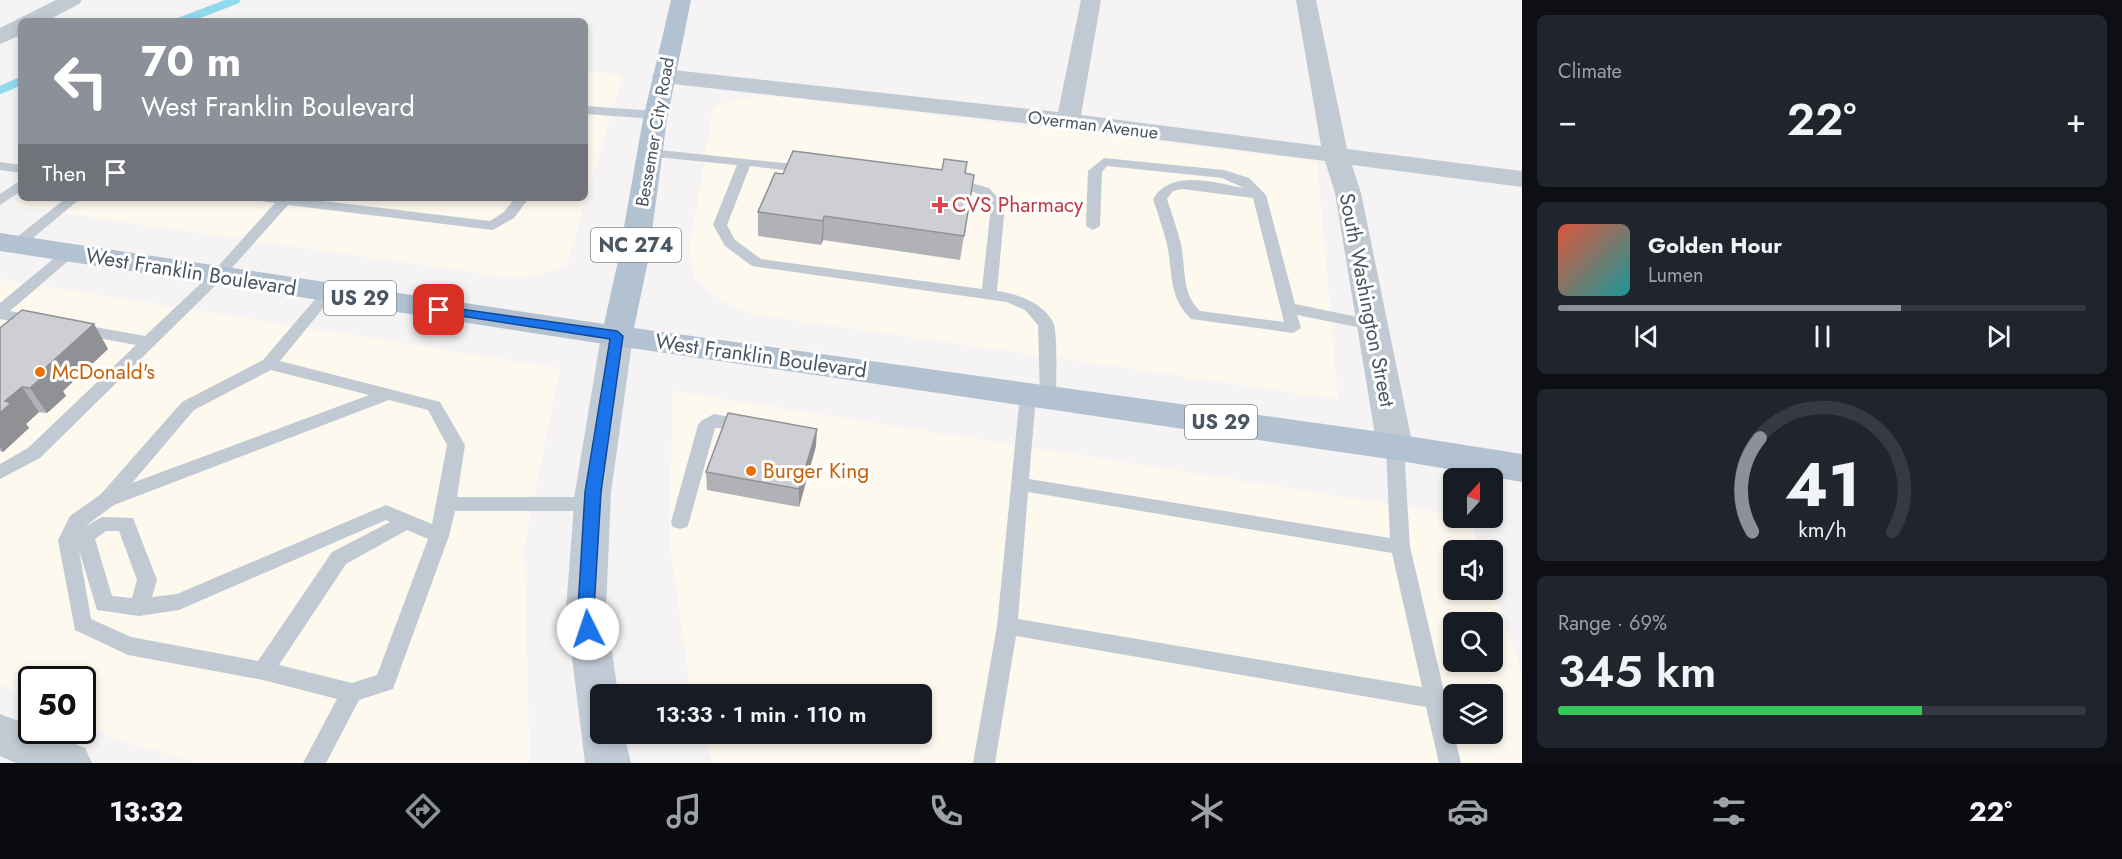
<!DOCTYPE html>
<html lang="en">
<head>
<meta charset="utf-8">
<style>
  :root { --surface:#171b24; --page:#20242c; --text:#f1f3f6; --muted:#9ea1a6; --line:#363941; --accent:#8c9099 }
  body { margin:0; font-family:Jost,sans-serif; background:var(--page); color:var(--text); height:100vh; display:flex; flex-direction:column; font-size:22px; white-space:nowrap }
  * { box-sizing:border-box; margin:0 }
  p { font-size:20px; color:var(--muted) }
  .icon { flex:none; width:33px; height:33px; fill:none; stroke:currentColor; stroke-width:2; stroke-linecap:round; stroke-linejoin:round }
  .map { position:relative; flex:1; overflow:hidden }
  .drawer { display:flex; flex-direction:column; gap:15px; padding:15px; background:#0d0f14; width:600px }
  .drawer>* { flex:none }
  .banner { position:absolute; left:18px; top:18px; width:570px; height:183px; border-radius:9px; box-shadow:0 3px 9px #0003; background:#8c9099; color:#fff; overflow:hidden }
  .needle { width:39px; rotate:21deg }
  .fabs { position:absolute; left:1443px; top:468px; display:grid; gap:12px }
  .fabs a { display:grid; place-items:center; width:60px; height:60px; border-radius:9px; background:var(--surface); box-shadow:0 3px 9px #0003; font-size:30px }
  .speed { position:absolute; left:18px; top:666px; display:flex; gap:12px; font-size:30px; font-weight:700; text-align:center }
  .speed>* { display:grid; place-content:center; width:78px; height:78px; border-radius:50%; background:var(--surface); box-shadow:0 3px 9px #0003; line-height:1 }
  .speed .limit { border:3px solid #111; border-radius:9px; background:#fff; color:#111 }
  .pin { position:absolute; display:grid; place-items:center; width:51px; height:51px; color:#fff; margin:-26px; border-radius:12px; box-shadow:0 3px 9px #0006 }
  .me { position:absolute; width:66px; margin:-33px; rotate:356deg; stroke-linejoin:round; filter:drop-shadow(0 0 4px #0008) }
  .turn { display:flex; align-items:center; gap:21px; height:126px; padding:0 24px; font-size:27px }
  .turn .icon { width:78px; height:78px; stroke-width:2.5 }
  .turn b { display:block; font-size:42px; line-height:51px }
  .then { display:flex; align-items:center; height:57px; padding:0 24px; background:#0003; gap:12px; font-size:22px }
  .big { font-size:45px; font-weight:600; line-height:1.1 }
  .drawer .widget { flex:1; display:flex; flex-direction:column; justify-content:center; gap:9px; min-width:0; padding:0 21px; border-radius:9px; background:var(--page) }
  .drawer .dial { align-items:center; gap:0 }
  .dial svg { height:156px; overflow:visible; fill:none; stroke:var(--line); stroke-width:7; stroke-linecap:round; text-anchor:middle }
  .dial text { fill:var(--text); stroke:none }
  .song { display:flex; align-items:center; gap:18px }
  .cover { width:72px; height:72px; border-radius:9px; background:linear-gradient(135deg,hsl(10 70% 55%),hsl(180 70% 35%)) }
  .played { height:6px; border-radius:3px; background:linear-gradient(90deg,var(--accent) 65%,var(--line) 65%) }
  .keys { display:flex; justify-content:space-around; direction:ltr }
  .heat { display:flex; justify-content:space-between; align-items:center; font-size:33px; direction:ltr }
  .charge { height:9px; border-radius:4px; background:linear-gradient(90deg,#34c759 69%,var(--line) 0) }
  .trip { position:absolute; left:590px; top:684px; width:342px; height:60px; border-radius:9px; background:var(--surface); box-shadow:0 3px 9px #0003; font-weight:600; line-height:60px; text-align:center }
  .tab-bar { display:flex; height:96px; justify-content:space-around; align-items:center; background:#090b0e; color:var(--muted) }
  .tab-bar .icon { width:42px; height:42px }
  .tab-bar .active { color:var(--accent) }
  .tab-bar b { font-size:27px; color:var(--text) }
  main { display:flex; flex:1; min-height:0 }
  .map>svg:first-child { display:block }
  .commercial { fill:#fdf9ef; fill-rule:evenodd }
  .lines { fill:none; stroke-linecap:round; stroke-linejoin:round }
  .stream { stroke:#90daee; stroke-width:8 }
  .lane { fill:#c1cad2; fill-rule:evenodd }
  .street { fill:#c1cad2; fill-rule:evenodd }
  .secondary { fill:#c1cbd6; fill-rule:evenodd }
  .primary { fill:#b3c2d1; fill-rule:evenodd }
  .wall { fill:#b0b2b7 }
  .shaded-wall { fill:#909195 }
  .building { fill:#cdcfd5; stroke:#909195; stroke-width:1.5 }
  .route { fill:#1a73e8; stroke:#114b97; stroke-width:1.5 }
  .health-dot { fill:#e0444e; stroke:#fff; stroke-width:2 }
  .food-dot { fill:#e8710a; stroke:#fff; stroke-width:2 }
  .labels { text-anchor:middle; stroke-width:6; stroke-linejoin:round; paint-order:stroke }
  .far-street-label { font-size:18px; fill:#4a5661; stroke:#fff }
  .shield { fill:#fff; stroke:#808990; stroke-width:1.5 }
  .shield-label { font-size:20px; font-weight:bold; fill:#4a5661 }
  .health-label { font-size:21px; fill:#be3a42; stroke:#fff; text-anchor:start }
  .street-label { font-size:21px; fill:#4a5661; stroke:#fff }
  .food-label { font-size:21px; fill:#c56008; stroke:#fff; text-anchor:start }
</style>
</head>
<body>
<main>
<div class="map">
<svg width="1522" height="763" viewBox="0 0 1522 763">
  <rect width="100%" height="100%" fill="#f5f3f3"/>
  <g class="commercial">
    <path d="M 585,71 L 623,75 L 566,267 L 519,279 L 13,206 L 23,198 L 585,198 Z"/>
    <path d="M 751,97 L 783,97 L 1317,161 L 1338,399 L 751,314 L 720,300 L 695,279 L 689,252 L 713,109 L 728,101 Z"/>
    <path d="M 0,279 L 560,368 L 524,548 L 530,763 L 199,763 L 117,740 L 83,723 L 82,680 L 32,680 L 31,699 L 0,684 Z"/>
    <path d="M 673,391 L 1453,514 L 1454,518 L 1469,518 L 1480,550 L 1454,550 L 1454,590 L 1492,590 L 1493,586 L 1522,671 L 1522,763 L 713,763 L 702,734 L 921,734 L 921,694 L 691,694 L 669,536 ZM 1454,622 L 1492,622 L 1492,662 L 1454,662 ZM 1454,694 L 1492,694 L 1492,734 L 1454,734 Z"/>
  </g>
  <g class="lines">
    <g class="stream">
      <path d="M 181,21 L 236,0"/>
      <path d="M 0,90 L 21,81"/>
    </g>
    <g class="lane">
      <path d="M 585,106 L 656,111 L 662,115 L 656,119 L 585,114 Z"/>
      <path d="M 650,149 L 813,166 L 815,169 L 808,173 L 750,166 L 727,225 L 735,240 L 761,259 L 982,289 L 991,206 L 979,194 L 943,181 L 950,177 L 989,188 L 1005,206 L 997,291 C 1018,294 1042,302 1053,322 C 1058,332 1056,383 1056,397 L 1054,401 L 1048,403 L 1040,397 L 1038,325 L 1025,310 L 1007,302 L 752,266 L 725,246 L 713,225 L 737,165 L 645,156 L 644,153 Z"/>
      <path d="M 1104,158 L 1224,170 L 1249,178 L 1266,195 L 1295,304 L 1372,320 L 1380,325 L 1372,330 L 1297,315 L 1301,328 L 1293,333 L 1191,319 C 1168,297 1173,272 1167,244 C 1163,229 1158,214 1153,199 C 1172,168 1215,183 1244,188 L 1222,178 L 1107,166 L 1102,172 L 1100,226 L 1093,230 L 1086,226 L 1088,171 ZM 1182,189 L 1253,198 L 1284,322 L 1200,311 C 1181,293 1186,268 1181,244 C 1177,229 1172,214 1167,199 L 1173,191 Z"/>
      <path d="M 0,162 L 21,165 L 21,173 L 0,170 Z"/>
      <path d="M 21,180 L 21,191 L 0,205 L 0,194 Z"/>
      <path d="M 66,198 L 81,198 L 22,247 L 12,247 L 10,244 L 12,241 Z"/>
      <path d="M 258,198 L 298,198 L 490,221 L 504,212 L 515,198 L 529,198 L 514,218 L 493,230 L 288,205 L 222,279 L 40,458 L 0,479 L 0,464 L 28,448 L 136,345 L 72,333 L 70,329 L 72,325 L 78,324 L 145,336 L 212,273 L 275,203 L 260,201 Z"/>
      <path d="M 69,249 L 74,250 L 76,253 L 74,256 L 10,311 L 40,317 L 43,321 L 40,325 L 35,326 L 0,319 L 0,303 L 64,250 Z"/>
      <path d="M 328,288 L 336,293 L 333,296 L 280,361 L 440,402 L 465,445 L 457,497 L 592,497 L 599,499 L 601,504 L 599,509 L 592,511 L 455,511 L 449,536 L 393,689 L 359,700 L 326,763 L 303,763 L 337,699 L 263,680 L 128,655 L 75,630 L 58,540 L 70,516 L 101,494 L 182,402 L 263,360 L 323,290 ZM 271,370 L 369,395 L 132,483 L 194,410 ZM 389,400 L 428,410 L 447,445 L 432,524 L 386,505 L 177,594 L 152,597 L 157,580 L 133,518 L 102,517 L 84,527 L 114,505 ZM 386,520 L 390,522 L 332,552 L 258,661 L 131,637 L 91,619 L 79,550 L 97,610 L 139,616 L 179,610 ZM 407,530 L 428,539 L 377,675 L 352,683 L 279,665 L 346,564 ZM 106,531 L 119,531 L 137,580 L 132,598 L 112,596 L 95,539 Z"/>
      <path d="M 1028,389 L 1036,395 L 1029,479 L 1390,538 L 1386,447 L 1389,442 L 1401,442 L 1404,447 L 1410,547 L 1461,763 L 1439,763 L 1426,707 L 1016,636 L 995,763 L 973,763 L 997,626 L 1020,395 ZM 1028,492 L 1392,553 L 1422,687 L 1018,619 Z"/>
      <path d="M 714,414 L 753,421 L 756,425 L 753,429 L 715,428 L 689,522 L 687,527 L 680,529 L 673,527 L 671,522 L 698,425 L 701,421 Z"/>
    </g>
    <g class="street">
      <path d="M 56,0 L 82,0 L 79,4 L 47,21 L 21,21 L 21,35 L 0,44 L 0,28 Z"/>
      <path d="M 1081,0 L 1101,0 L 1081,115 L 1321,146 L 1296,0 L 1316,0 L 1347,149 L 1522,171 L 1522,187 L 1352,165 L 1361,193 L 1413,447 L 1407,456 L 1395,460 L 1383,456 L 1377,447 L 1335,193 L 1325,161 L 1068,128 L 664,83 L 656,81 L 652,76 L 656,71 L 664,69 L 1058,112 Z"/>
      <path d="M 0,714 L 32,726 L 32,730 L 42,730 L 85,748 L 92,763 L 16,763 L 0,756 Z"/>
    </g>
    <path class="secondary" d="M 617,326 L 628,329 L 633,336 L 611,492 L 606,609 L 618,694 L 600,694 L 600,734 L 624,734 L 631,763 L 585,763 L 566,609 L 575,492 L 601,336 L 606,329 Z"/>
    <path class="primary" d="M 671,0 L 691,0 L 667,119 L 648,261 L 634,328 L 1395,434 L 1522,454 L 1522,482 L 1395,460 L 617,346 L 0,251 L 0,233 L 604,324 L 618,261 L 643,119 Z"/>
  </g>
  <g class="wall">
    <path d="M 942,170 L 974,175 L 960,260 L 823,240 L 821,245 L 758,236 L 758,212 L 783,174 Z"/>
    <path d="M 94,324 L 108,349 L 63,391 L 66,396 L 47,413 L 39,412 L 26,424 L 29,428 L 3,452 L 0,451 L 0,328 Z"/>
    <path d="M 816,446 L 799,507 L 707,490 L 706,472 Z"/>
  </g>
  <g class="shaded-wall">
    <path d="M 824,216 L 823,240 L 821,245 L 823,221 Z"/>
    <path d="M 94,324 L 108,349 L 63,391 L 66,396 L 47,413 L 30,388 L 43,370 Z"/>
    <path d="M 22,387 L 39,412 L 26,424 L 29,428 L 3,452 L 0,447 L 0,413 L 5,401 Z"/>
    <path d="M 817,429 L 816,446 L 799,507 L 799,489 Z"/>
  </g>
  <g class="building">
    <path d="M 793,151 L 942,170 L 944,159 L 967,162 L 965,173 L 974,175 L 964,236 L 824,216 L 823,221 L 758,212 L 775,173 L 783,174 Z"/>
    <path d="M 22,310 L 94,324 L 43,370 L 49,371 L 30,388 L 22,387 L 5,401 L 11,403 L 0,413 L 0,328 Z"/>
    <path d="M 728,413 L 817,429 L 799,489 L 706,472 Z"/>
  </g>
  <path class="route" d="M 439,306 L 617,331 L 623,336 L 601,492 L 594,609 L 597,629 L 594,634 L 588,637 L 582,634 L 578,609 L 585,492 L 610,339 L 435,312 L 433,310 Z"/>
  <path class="health-dot" d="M937 196h6v6h6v6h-6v6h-6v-6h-6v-6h6z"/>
  <g class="food-dot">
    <circle cx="40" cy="372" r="6"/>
    <circle cx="751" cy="471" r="6"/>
  </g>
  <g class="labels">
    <g class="far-street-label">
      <text transform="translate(1093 125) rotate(7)" y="6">Overman Avenue</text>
      <text transform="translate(655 132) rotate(-80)" y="6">Bessemer City Road</text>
    </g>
    <g class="shield">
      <rect x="591" y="228" width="90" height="34" rx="4.5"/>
      <rect x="324" y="281" width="72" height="34" rx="4.5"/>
      <rect x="1185" y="405" width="72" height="34" rx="4.5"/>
    </g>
    <g class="shield-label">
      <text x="636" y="252">NC 274</text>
      <text x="360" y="305">US 29</text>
      <text x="1221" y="429">US 29</text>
    </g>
    <g class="health-label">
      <text x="952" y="212">CVS Pharmacy</text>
    </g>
    <g class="street-label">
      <text transform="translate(191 272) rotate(9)" y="7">West Franklin Boulevard</text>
      <text transform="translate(1367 300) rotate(79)" y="7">South Washington Street</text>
      <text transform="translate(761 356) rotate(8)" y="7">West Franklin Boulevard</text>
    </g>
    <g class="food-label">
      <text x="52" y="379">McDonald's</text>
      <text x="763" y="478">Burger King</text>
    </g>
  </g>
</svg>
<div class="fabs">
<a><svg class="needle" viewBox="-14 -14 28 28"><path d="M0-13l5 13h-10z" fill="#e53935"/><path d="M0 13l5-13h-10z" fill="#9ea1a6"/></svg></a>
<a><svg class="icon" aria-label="sound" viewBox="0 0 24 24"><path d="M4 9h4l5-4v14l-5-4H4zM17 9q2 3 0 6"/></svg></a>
<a><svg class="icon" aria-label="search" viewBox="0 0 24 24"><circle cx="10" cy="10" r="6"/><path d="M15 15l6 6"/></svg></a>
<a><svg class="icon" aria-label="layers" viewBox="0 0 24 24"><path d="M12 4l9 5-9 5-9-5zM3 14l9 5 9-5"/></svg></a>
</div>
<div class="speed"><div class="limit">50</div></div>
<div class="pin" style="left:439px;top:310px;background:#d93025"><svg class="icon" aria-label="arrive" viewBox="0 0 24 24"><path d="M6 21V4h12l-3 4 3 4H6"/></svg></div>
<svg class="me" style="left:588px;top:629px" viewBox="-20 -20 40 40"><circle r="19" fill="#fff"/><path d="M0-13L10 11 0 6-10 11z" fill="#1a73e8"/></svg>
<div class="trip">13:33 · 1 min · 110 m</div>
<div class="banner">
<div class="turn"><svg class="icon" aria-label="left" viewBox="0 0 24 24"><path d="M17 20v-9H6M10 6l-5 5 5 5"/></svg><div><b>70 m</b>West Franklin Boulevard</div></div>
<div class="then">Then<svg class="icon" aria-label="arrive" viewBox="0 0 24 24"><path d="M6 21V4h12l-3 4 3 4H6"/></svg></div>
</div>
</div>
<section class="drawer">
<div class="widget"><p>Climate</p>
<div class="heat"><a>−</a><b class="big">22°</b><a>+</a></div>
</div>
<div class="widget">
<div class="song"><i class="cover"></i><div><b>Golden Hour</b><p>Lumen</p></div></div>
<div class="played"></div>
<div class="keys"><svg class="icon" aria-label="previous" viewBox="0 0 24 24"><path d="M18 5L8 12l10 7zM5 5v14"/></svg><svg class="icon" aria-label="pause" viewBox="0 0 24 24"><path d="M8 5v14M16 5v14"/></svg><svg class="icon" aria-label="next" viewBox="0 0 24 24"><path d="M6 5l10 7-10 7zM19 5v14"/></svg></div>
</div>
<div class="widget dial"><svg viewBox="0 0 100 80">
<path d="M14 69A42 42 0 1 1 86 69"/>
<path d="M14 69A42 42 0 0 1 18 21" stroke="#8c9099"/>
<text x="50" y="56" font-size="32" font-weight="700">41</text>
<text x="50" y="72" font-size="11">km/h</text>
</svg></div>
<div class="widget"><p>Range · 69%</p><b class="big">345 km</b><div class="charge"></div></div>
</section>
</main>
<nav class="tab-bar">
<b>13:32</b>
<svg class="icon active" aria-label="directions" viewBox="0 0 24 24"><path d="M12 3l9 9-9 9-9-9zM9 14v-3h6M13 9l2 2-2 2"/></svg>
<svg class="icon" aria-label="music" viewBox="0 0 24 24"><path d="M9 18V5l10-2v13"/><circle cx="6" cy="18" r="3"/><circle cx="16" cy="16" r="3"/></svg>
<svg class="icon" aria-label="phone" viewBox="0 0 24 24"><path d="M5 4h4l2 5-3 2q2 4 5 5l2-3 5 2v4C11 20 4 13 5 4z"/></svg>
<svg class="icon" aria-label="climate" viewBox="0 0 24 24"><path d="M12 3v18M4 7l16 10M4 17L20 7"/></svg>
<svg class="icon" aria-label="car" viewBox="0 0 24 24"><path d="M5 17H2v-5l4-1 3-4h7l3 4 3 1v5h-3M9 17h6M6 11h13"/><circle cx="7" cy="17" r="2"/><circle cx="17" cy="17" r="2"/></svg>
<svg class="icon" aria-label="filters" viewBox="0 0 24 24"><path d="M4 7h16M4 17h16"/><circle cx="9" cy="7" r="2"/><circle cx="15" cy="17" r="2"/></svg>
<b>22°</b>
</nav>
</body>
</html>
